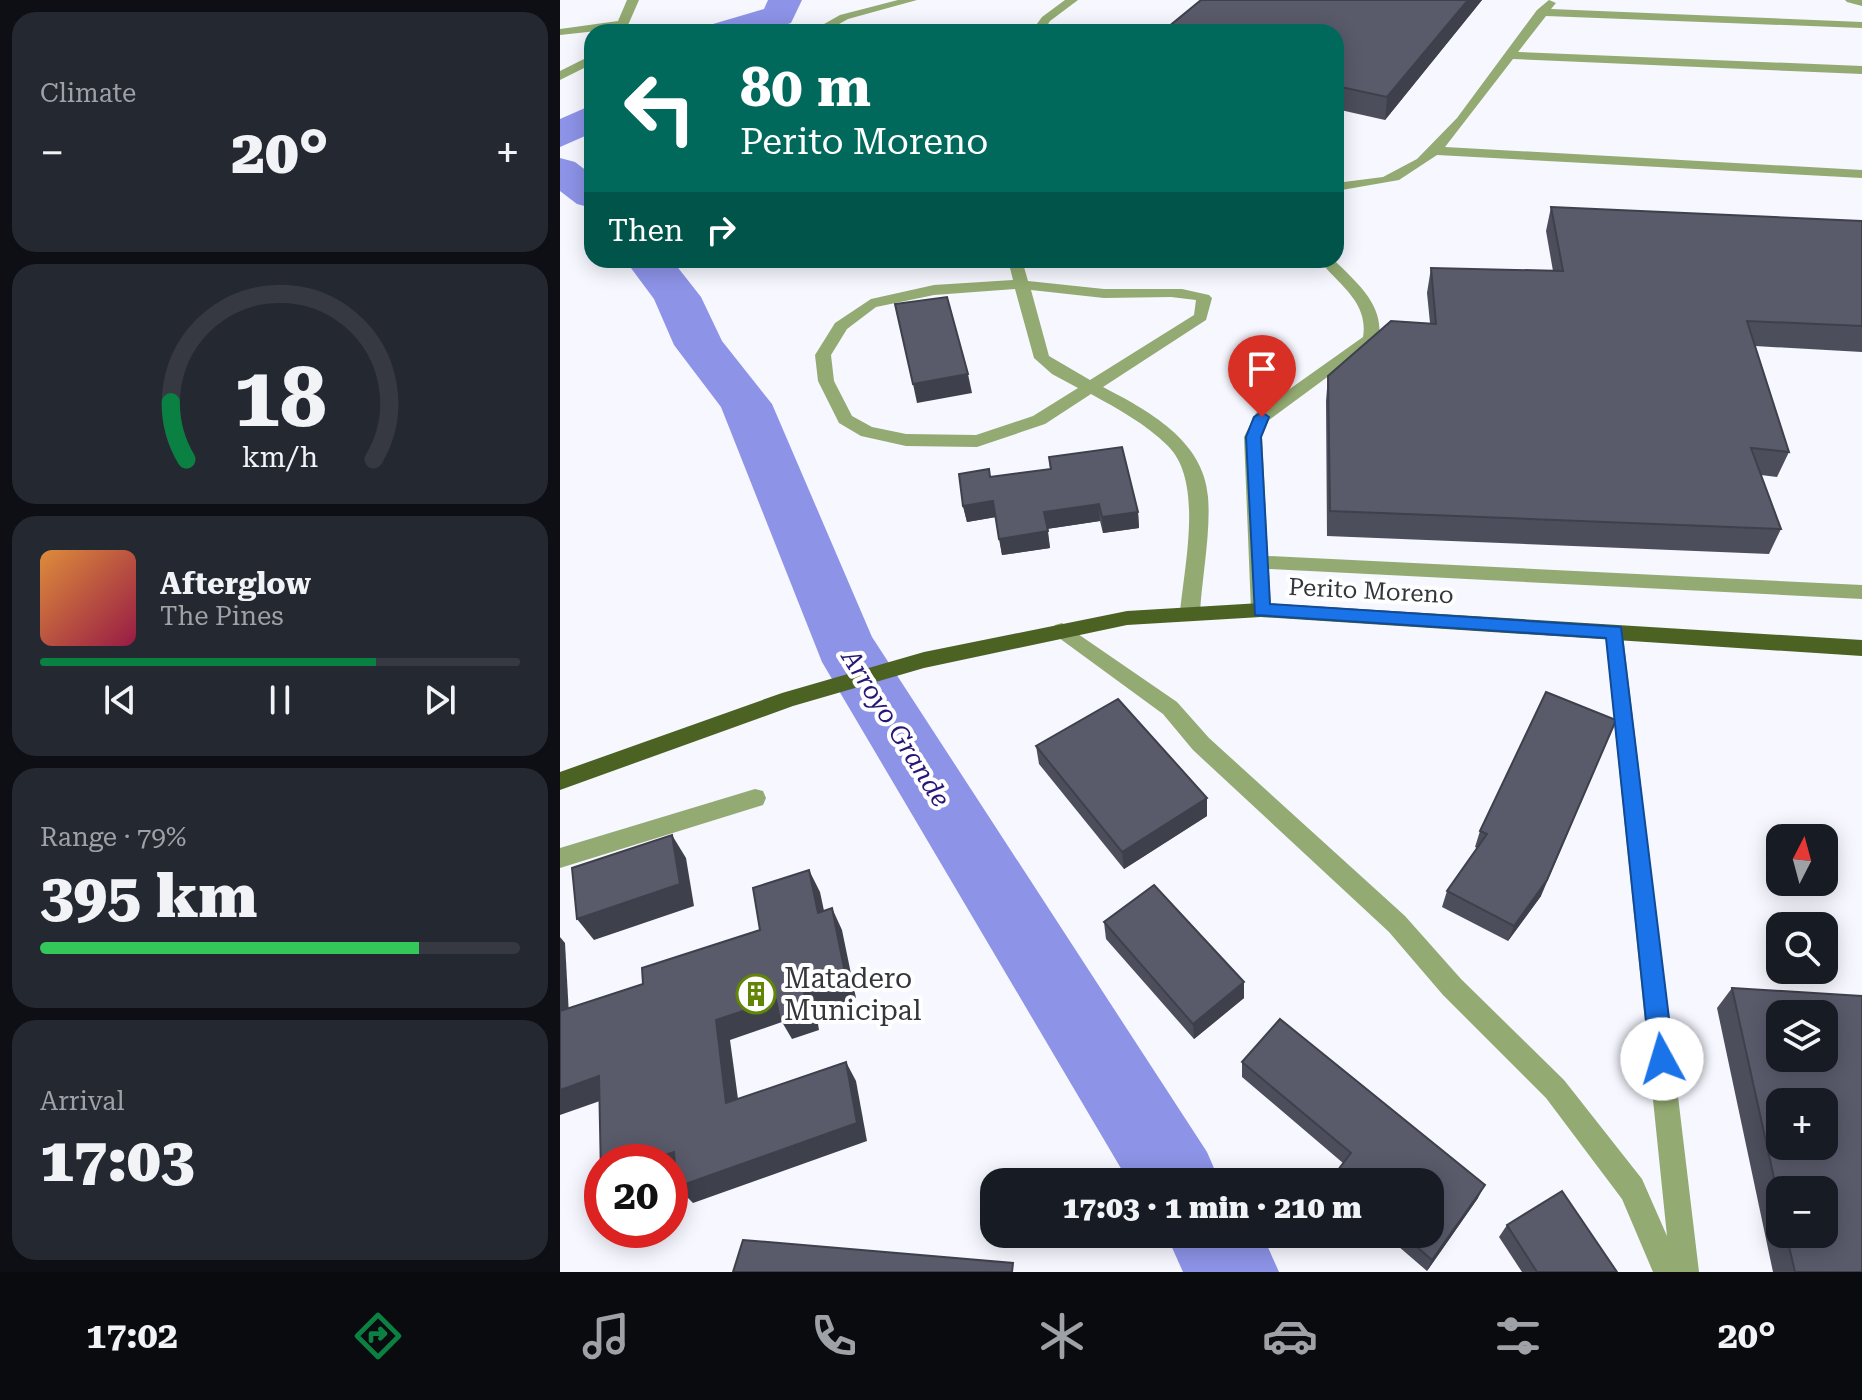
<!DOCTYPE html>
<html lang="en">
<head>
<meta charset="utf-8">
<style>
  :root { --surface:#171b24; --page:#242831; --text:#f1f3f6; --muted:#9ea1a6; --line:#363941; --accent:#0b8043 }
  body { margin:0; font-family:"Roboto Serif",serif; background:var(--page); color:var(--text); height:100vh; display:flex; flex-direction:column; font-size:30px; white-space:nowrap }
  * { box-sizing:border-box; margin:0 }
  p { font-size:26px; color:var(--muted) }
  .icon { flex:none; width:44px; height:44px; fill:none; stroke:currentColor; stroke-width:2; stroke-linecap:round; stroke-linejoin:round }
  .map { position:relative; flex:1; overflow:hidden }
  .side { display:flex; flex-direction:column; gap:12px; padding:12px; background:#0d0f14; width:560px }
  .side>* { flex:none }
  .hud { position:absolute; left:24px; top:24px; width:760px; height:244px; border-radius:24px; box-shadow:0 4px 20px #0003; background:#00695c; color:#fff; overflow:hidden }
  .needle { width:52px; rotate:6deg }
  .buttons { position:absolute; left:1206px; top:824px; display:grid; gap:16px }
  .buttons a { display:grid; place-items:center; width:72px; height:72px; border-radius:16px; background:var(--surface); box-shadow:0 4px 20px #0003; font-size:40px }
  .speed { position:absolute; left:24px; top:1144px; display:flex; gap:16px; font-size:40px; font-weight:700; text-align:center }
  .speed>* { display:grid; place-content:center; width:104px; height:104px; border-radius:50%; background:var(--surface); box-shadow:0 4px 20px #0003; line-height:1 }
  .speed .limit { border:12px solid #d22; background:#fff; color:#111 }
  .pin { position:absolute; display:grid; place-items:center; width:68px; height:68px; color:#fff; margin:-82px -34px; border-radius:50% 50% 50% 0; rotate:-45deg; box-shadow:0 0 8px #0007 }
  .pin .icon { rotate:45deg }
  .me { position:absolute; width:88px; margin:-44px; rotate:354deg; stroke-linejoin:round; filter:drop-shadow(0 0 6px #0008) }
  .turn { display:flex; align-items:center; gap:28px; height:168px; padding:0 24px; font-size:36px }
  .turn .icon { width:104px; height:104px; stroke-width:2.5 }
  .turn b { display:block; font-size:56px; line-height:68px }
  .then { display:flex; align-items:center; height:76px; padding:0 24px; background:#0003; gap:16px; font-size:30px }
  .big { font-size:60px; font-weight:800; line-height:1.1 }
  .side .widget { flex:1; display:flex; flex-direction:column; justify-content:center; gap:12px; min-width:0; padding:0 28px; border-radius:24px; background:var(--page) }
  .side .dial { align-items:center; gap:0 }
  .dial svg { height:208px; overflow:visible; fill:none; stroke:var(--line); stroke-width:7; stroke-linecap:round; text-anchor:middle }
  .dial text { fill:var(--text); stroke:none }
  .song { display:flex; align-items:center; gap:24px }
  .cover { width:96px; height:96px; border-radius:12px; background:linear-gradient(135deg,hsl(30 70% 55%),hsl(340 70% 35%)) }
  .played { height:8px; border-radius:4px; background:linear-gradient(90deg,var(--accent) 70%,var(--line) 70%) }
  .keys { display:flex; justify-content:space-around; direction:ltr }
  .heat { display:flex; justify-content:space-between; align-items:center; font-size:44px; direction:ltr }
  .charge { height:12px; border-radius:6px; background:linear-gradient(90deg,#34c759 79%,var(--line) 0) }
  .trip { position:absolute; left:420px; top:1168px; width:464px; height:80px; border-radius:24px; background:var(--surface); box-shadow:0 4px 20px #0003; font-weight:800; line-height:80px; text-align:center }
  .tab-bar { display:flex; height:128px; justify-content:space-around; align-items:center; background:#090b0e; color:var(--muted) }
  .tab-bar .icon { width:56px; height:56px }
  .tab-bar .selected { color:var(--accent) }
  .tab-bar b { font-size:36px; color:var(--text) }
  main { display:flex; flex:1; min-height:0 }
  .map>svg:first-child { display:block }
  .lines { fill:none; stroke-linecap:round; stroke-linejoin:round }
  .river { fill:#8d93e7; fill-rule:evenodd }
  .minor { fill:#93aa72; fill-rule:evenodd }
  .major { fill:#4c6223; fill-rule:evenodd }
  .wall { fill:#4d4e5c; fill-rule:evenodd }
  .shaded-wall { fill:#3e404b }
  .building { fill:#595b6b; stroke:#3e404b; stroke-width:2; fill-rule:evenodd }
  .route { fill:#1a73e8; stroke:#114b97; stroke-width:2 }
  .labels { text-anchor:middle; stroke-width:8; stroke-linejoin:round; paint-order:stroke }
  .street-label { font-size:24px; fill:#35363d; stroke:#fff }
  .water-label { font-size:26px; font-style:italic; fill:#271678; stroke:#fff }
  .near-poi-label { font-size:28px; fill:#35363d; stroke:#fff; text-anchor:start }
</style>
</head>
<body>
<main>
<section class="side">
<div class="widget"><p>Climate</p>
<div class="heat"><a>−</a><b class="big">20°</b><a>+</a></div>
</div>
<div class="widget dial"><svg viewBox="0 0 100 80">
<path d="M14 69A42 42 0 1 1 86 69"/>
<path d="M14 69A42 42 0 0 1 8 47" stroke="#0b8043"/>
<text x="50" y="56" font-size="32" font-weight="700">18</text>
<text x="50" y="72" font-size="11">km/h</text>
</svg></div>
<div class="widget">
<div class="song"><i class="cover"></i><div><b>Afterglow</b><p>The Pines</p></div></div>
<div class="played"></div>
<div class="keys"><svg class="icon" aria-label="previous" viewBox="0 0 24 24"><path d="M18 5L8 12l10 7zM5 5v14"/></svg><svg class="icon" aria-label="pause" viewBox="0 0 24 24"><path d="M8 5v14M16 5v14"/></svg><svg class="icon" aria-label="next" viewBox="0 0 24 24"><path d="M6 5l10 7-10 7zM19 5v14"/></svg></div>
</div>
<div class="widget"><p>Range · 79%</p><b class="big">395 km</b><div class="charge"></div></div>
<div class="widget"><p>Arrival</p><b class="big">17:03</b></div>
</section>
<div class="map">
<svg width="1302" height="1272" viewBox="0 0 1302 1272">
  <rect width="100%" height="100%" fill="#f6f7ff"/>
  <g class="lines">
    <g class="river">
      <path d="M 208,0 L 242,0 L 231,23 L 203,32 L 148,32 L 153,24 L 204,9 Z"/>
      <path d="M 32,105 L 32,133 L 0,147 L 0,119 Z"/>
      <path d="M 0,158 L 15,162 L 32,175 L 32,208 L 17,204 L 0,191 Z"/>
      <path d="M 65,260 L 112,260 L 141,297 L 162,341 L 212,404 L 312,637 L 647,1152 L 660,1182 L 569,1182 L 262,662 L 161,407 L 114,345 L 94,299 Z"/>
      <path d="M 606,1234 L 702,1234 L 719,1272 L 623,1272 Z"/>
    </g>
    <g class="minor">
      <path d="M 67,0 L 79,0 L 65,32 L 53,32 L 55,29 L 0,35 L 0,29 L 58,21 Z"/>
      <path d="M 338,0 L 357,0 L 288,19 L 265,32 L 250,32 L 280,15 Z"/>
      <path d="M 505,0 L 518,0 L 490,21 L 483,32 L 471,32 L 482,17 Z"/>
      <path d="M 989,0 L 996,3 L 991,9 L 1302,22 L 1302,28 L 986,16 L 958,52 L 1302,66 L 1302,74 L 953,59 L 885,147 L 1302,170 L 1302,178 L 877,155 L 839,180 L 776,191 L 776,183 L 823,177 L 857,159 L 897,118 L 977,10 Z"/>
      <path d="M 1285,0 L 1302,0 L 1302,6 L 1287,2 Z"/>
      <path d="M 32,55 L 32,64 L 0,80 L 0,71 Z"/>
      <path d="M 448,260 L 462,260 L 468,281 L 544,289 L 622,289 L 649,295 L 652,298 L 646,320 L 543,387 C 587,410 644,440 648,497 C 651,532 642,577 640,613 L 637,618 L 623,618 L 620,613 C 624,566 644,482 608,446 C 586,424 558,409 531,394 L 485,424 L 417,447 L 346,446 L 301,436 L 279,423 L 258,381 L 255,355 L 275,323 L 311,299 L 374,285 L 453,280 ZM 455,289 L 474,358 L 492,374 L 518,388 L 473,416 L 416,435 L 346,434 L 312,427 L 292,416 L 274,381 L 271,355 L 287,329 L 316,307 L 374,295 ZM 471,290 L 544,298 L 611,297 L 636,300 L 634,315 L 530,380 L 489,356 Z"/>
      <path d="M 759,260 L 774,260 C 797,283 824,304 819,339 L 709,420 L 702,437 L 708,556 L 1302,585 L 1302,599 L 709,569 L 711,610 L 708,615 L 694,615 L 691,610 L 684,437 L 696,413 L 803,337 C 809,302 778,284 759,260 Z"/>
      <path d="M 502,623 L 617,702 L 649,738 L 845,916 L 901,979 L 1004,1080 L 1082,1179 L 1107,1236 L 1045,632 L 1048,627 L 1062,627 L 1139,1272 L 1093,1272 L 1062,1199 L 986,1098 L 883,995 L 829,932 L 633,750 L 603,714 L 495,635 L 492,630 L 495,625 Z"/>
      <path d="M 195,789 L 203,791 L 206,798 L 203,805 L 0,868 L 0,848 Z"/>
    </g>
    <path class="major" d="M 701,603 L 1302,640 L 1302,656 L 701,617 L 567,625 L 364,668 L 233,706 L 0,790 L 0,772 L 222,693 L 364,652 L 567,611 Z"/>
  </g>
  <g class="wall">
    <path d="M 641,0 L 922,0 L 825,120 L 776,109 L 776,32 Z"/>
    <path d="M 991,207 L 1302,221 L 1302,352 L 1195,346 L 1229,452 L 1217,477 L 1201,475 L 1221,529 L 1209,554 L 767,536 L 766,401 L 768,376 L 870,323 L 867,293 L 871,268 L 993,271 L 986,231 Z"/>
    <path d="M 339,260 L 389,260 L 382,268 Z"/>
    <path d="M 489,457 L 578,512 L 579,528 L 543,533 L 540,521 L 487,529 L 490,548 L 442,555 L 436,517 L 407,522 L 403,506 L 430,477 L 490,469 Z"/>
    <path d="M 986,692 L 981,896 L 948,941 L 882,907 L 887,891 L 917,848 L 915,847 L 920,831 Z"/>
    <path d="M 476,746 L 647,798 L 647,816 L 564,869 L 479,764 Z"/>
    <path d="M 544,922 L 684,998 L 634,1039 L 546,939 Z"/>
    <path d="M 1172,988 L 1302,1272 L 1213,1272 L 1157,1008 ZM 1220,1190 L 1264,1234 L 1220,1234 Z"/>
    <path d="M 682,1062 L 918,1198 L 867,1271 L 824,1234 L 870,1234 L 870,1182 L 772,1182 L 774,1175 L 783,1163 L 682,1077 Z"/>
    <path d="M 947,1225 L 1057,1272 L 962,1272 L 939,1237 Z"/>
  </g>
  <g class="shaded-wall">
    <path d="M 908,0 L 922,0 L 825,120 L 827,97 Z"/>
    <path d="M 381,260 L 389,260 L 382,268 Z"/>
    <path d="M 408,374 L 412,393 L 357,403 L 353,384 Z"/>
    <path d="M 433,501 L 436,517 L 407,522 L 403,506 Z"/>
    <path d="M 539,504 L 540,521 L 486,529 L 484,512 Z"/>
    <path d="M 578,512 L 579,528 L 543,533 L 542,517 Z"/>
    <path d="M 488,531 L 490,548 L 442,555 L 439,539 Z"/>
    <path d="M 1056,720 L 981,896 L 948,941 L 954,926 Z"/>
    <path d="M 647,798 L 647,816 L 564,869 L 562,852 Z"/>
    <path d="M 112,835 L 126,858 L 134,906 L 34,940 L 17,919 Z"/>
    <path d="M 249,870 L 260,892 L 269,934 L 258,913 Z"/>
    <path d="M 272,908 L 282,930 L 296,998 L 256,1012 L 259,1030 L 232,1039 L 222,1022 L 170,1040 L 181,1121 L 166,1103 L 156,1020 L 244,992 Z"/>
    <path d="M 0,937 L 5,943 L 10,1033 L 0,1022 Z"/>
    <path d="M 684,982 L 684,998 L 634,1039 L 633,1024 Z"/>
    <path d="M 286,1062 L 296,1081 L 307,1141 L 133,1203 L 117,1187 Z"/>
    <path d="M 39,1076 L 57,1095 L 0,1115 L 0,1090 Z"/>
    <path d="M 114,1152 L 130,1169 L 110,1175 L 110,1162 L 81,1162 Z"/>
    <path d="M 925,1185 L 918,1198 L 867,1271 L 872,1260 Z"/>
  </g>
  <g class="building">
    <path d="M 641,0 L 908,0 L 827,97 L 776,86 L 776,32 L 602,32 Z"/>
    <path d="M 991,207 L 1302,221 L 1302,326 L 1187,321 L 1229,452 L 1191,448 L 1221,529 L 770,511 L 768,376 L 831,321 L 876,324 L 871,268 L 1003,271 Z"/>
    <path d="M 387,297 L 408,374 L 353,384 L 335,304 Z"/>
    <path d="M 562,447 L 578,512 L 542,517 L 539,504 L 484,512 L 488,531 L 439,539 L 433,501 L 403,506 L 399,474 L 429,469 L 430,477 L 491,469 L 489,457 Z"/>
    <path d="M 986,692 L 1056,720 L 987,880 L 954,926 L 887,891 L 927,834 L 920,831 Z"/>
    <path d="M 558,699 L 647,798 L 562,852 L 476,746 Z"/>
    <path d="M 112,835 L 120,884 L 17,919 L 12,868 Z"/>
    <path d="M 249,870 L 258,913 L 272,908 L 286,978 L 244,992 L 248,1010 L 220,1019 L 216,1000 L 156,1020 L 166,1103 L 286,1062 L 297,1123 L 117,1187 L 114,1152 L 81,1162 L 42,1162 L 42,1174 L 41,1175 L 39,1076 L 0,1090 L 0,1011 L 83,984 L 82,968 L 200,930 L 193,888 Z"/>
    <path d="M 594,885 L 684,982 L 633,1024 L 544,922 Z"/>
    <path d="M 1172,988 L 1302,996 L 1302,1272 L 1235,1272 L 1226,1234 L 1264,1234 L 1264,1190 L 1220,1190 L 1220,1205 ZM 1220,1014 L 1264,1014 L 1264,1058 L 1220,1058 ZM 1220,1102 L 1264,1102 L 1264,1146 L 1220,1146 Z"/>
    <path d="M 720,1019 L 925,1185 L 872,1260 L 842,1234 L 870,1234 L 870,1182 L 782,1182 L 774,1175 L 791,1153 L 682,1062 Z"/>
    <path d="M 1002,1191 L 1057,1272 L 977,1272 L 947,1225 Z"/>
    <path d="M 183,1240 L 453,1263 L 452,1272 L 173,1272 Z"/>
  </g>
  <path class="route" d="M 702,412 L 709,417 L 701,437 L 710,604 L 1061,627 L 1114,1059 L 1110,1067 L 1102,1070 L 1093,1067 L 1090,1059 L 1046,638 L 695,615 L 686,437 L 694,417 Z"/>
  <defs>
    <g id="building-ring" transform="scale(2)"><circle r="9.5" fill="#fff" stroke="#618607" stroke-width="1.5"/><path d="M-4-6H4V6H1V3H-1V6H-4ZM-2.5-4.3h1.7v1.8h-1.7ZM.8-4.3h1.7v1.8H.8ZM-2.5-1h1.7V.8h-1.7ZM.8-1h1.7V.8H.8Z" fill="#618607"/></g>
  </defs>
  <g fill-rule="evenodd">
    <use href="#building-ring" x="196" y="994"/>
  </g>
  <g class="labels">
    <g class="street-label">
      <text transform="translate(811 591) rotate(3)" y="8">Perito Moreno</text>
    </g>
    <g class="water-label">
      <text transform="translate(336 728) rotate(58)" y="9">Arroyo Grande</text>
    </g>
    <g class="near-poi-label">
      <text x="224" y="988">Matadero<tspan x="224" dy="32">Municipal</tspan></text>
    </g>
  </g>
</svg>
<div class="buttons">
<a><svg class="needle" viewBox="-14 -14 28 28"><path d="M0-13l5 13h-10z" fill="#e53935"/><path d="M0 13l5-13h-10z" fill="#9ea1a6"/></svg></a>
<a><svg class="icon" aria-label="search" viewBox="0 0 24 24"><circle cx="10" cy="10" r="6"/><path d="M15 15l6 6"/></svg></a>
<a><svg class="icon" aria-label="layers" viewBox="0 0 24 24"><path d="M12 4l9 5-9 5-9-5zM3 14l9 5 9-5"/></svg></a>
<a>+</a>
<a>−</a>
</div>
<div class="speed"><div class="limit">20</div></div>
<div class="pin" style="left:702px;top:417px;background:#d93025"><svg class="icon" aria-label="arrive" viewBox="0 0 24 24"><path d="M6 21V4h12l-3 4 3 4H6"/></svg></div>
<svg class="me" style="left:1102px;top:1059px" viewBox="-20 -20 40 40"><circle r="19" fill="#fff"/><path d="M0-13L10 11 0 6-10 11z" fill="#1a73e8"/></svg>
<div class="trip">17:03 · 1 min · 210 m</div>
<div class="hud">
<div class="turn"><svg class="icon" aria-label="left" viewBox="0 0 24 24"><path d="M17 20v-9H6M10 6l-5 5 5 5"/></svg><div><b>80 m</b>Perito Moreno</div></div>
<div class="then">Then<svg class="icon" aria-label="right" viewBox="0 0 24 24"><path d="M7 20v-9h11M14 6l5 5-5 5"/></svg></div>
</div>
</div>
</main>
<nav class="tab-bar">
<b>17:02</b>
<svg class="icon selected" aria-label="directions" viewBox="0 0 24 24"><path d="M12 3l9 9-9 9-9-9zM9 14v-3h6M13 9l2 2-2 2"/></svg>
<svg class="icon" aria-label="music" viewBox="0 0 24 24"><path d="M9 18V5l10-2v13"/><circle cx="6" cy="18" r="3"/><circle cx="16" cy="16" r="3"/></svg>
<svg class="icon" aria-label="phone" viewBox="0 0 24 24"><path d="M5 4h4l2 5-3 2q2 4 5 5l2-3 5 2v4C11 20 4 13 5 4z"/></svg>
<svg class="icon" aria-label="climate" viewBox="0 0 24 24"><path d="M12 3v18M4 7l16 10M4 17L20 7"/></svg>
<svg class="icon" aria-label="car" viewBox="0 0 24 24"><path d="M5 17H2v-5l4-1 3-4h7l3 4 3 1v5h-3M9 17h6M6 11h13"/><circle cx="7" cy="17" r="2"/><circle cx="17" cy="17" r="2"/></svg>
<svg class="icon" aria-label="filters" viewBox="0 0 24 24"><path d="M4 7h16M4 17h16"/><circle cx="9" cy="7" r="2"/><circle cx="15" cy="17" r="2"/></svg>
<b>20°</b>
</nav>
</body>
</html>
